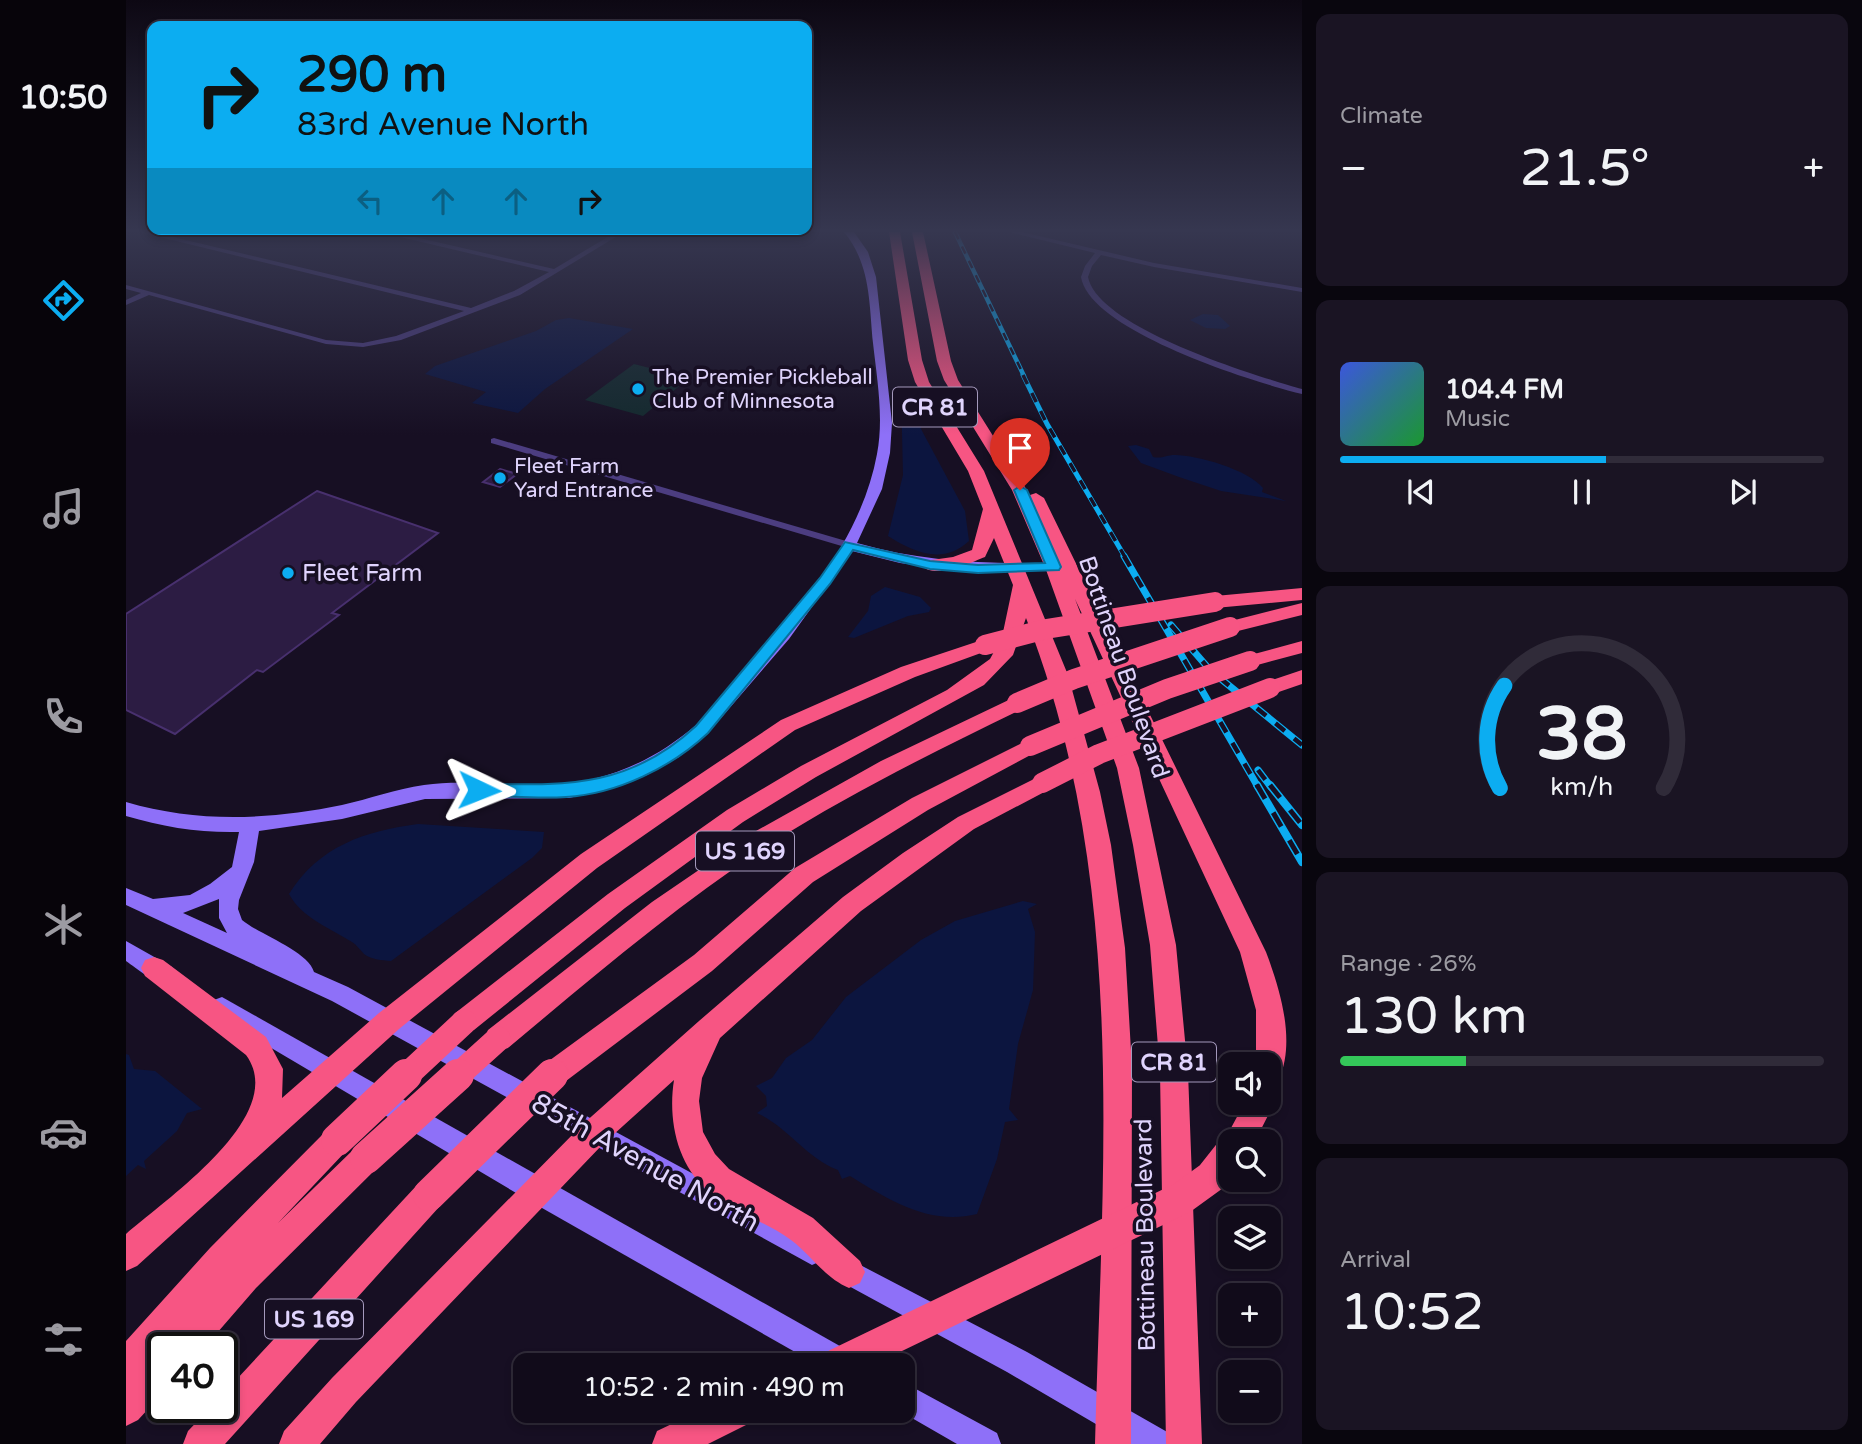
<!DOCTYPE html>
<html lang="en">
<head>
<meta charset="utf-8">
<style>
  :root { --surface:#110b1a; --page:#1a1423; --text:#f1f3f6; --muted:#9c9ba2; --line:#302b39; --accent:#0cadf1 }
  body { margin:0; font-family:"Varela Round",sans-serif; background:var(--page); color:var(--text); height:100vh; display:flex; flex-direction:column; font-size:26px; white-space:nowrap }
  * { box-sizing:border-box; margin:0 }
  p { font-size:23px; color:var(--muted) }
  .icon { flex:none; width:38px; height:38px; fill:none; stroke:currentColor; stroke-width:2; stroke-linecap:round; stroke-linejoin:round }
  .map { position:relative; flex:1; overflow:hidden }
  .panel { display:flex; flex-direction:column; gap:14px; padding:14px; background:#09060e; width:560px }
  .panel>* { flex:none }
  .hud { position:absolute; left:21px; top:21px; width:665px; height:214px; border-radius:14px; box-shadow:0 4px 10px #0003,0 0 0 2px var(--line); background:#0cadf1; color:#111; overflow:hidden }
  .tools { position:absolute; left:1092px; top:1052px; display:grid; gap:14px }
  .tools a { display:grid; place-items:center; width:63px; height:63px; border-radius:14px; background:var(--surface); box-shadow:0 4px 10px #0003,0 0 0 2px var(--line); font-size:35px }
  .speed { position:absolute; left:21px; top:1332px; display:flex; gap:14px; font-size:35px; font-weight:700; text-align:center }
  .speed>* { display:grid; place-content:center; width:91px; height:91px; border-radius:50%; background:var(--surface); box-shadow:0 4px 10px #0003,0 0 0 2px var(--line); line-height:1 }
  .speed .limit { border:4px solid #111; border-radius:10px; background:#fff; color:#111 }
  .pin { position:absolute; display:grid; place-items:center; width:60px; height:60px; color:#fff; margin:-72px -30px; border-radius:50% 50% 50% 0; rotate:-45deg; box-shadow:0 0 7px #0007 }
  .pin .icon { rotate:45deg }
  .me { position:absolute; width:77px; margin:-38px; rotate:92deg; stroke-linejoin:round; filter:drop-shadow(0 0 5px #0008) }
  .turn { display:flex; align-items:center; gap:24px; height:147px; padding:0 35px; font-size:32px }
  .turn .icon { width:91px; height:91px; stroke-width:2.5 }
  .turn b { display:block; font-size:49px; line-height:60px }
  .lanes { display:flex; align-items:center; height:66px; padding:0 35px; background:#0003; justify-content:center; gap:35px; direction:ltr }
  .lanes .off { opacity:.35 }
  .big { font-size:52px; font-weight:600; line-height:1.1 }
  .panel .widget { flex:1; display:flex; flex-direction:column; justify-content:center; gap:10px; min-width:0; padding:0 24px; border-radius:14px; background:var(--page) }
  .panel .dial { align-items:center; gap:0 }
  .dial svg { height:182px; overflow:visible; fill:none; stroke:var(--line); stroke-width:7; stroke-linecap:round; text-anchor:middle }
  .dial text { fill:var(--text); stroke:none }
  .song { display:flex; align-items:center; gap:21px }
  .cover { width:84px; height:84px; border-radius:10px; background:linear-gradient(135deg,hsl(230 70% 55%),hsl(130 70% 35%)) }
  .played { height:7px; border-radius:4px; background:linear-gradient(90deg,var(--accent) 55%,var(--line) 55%) }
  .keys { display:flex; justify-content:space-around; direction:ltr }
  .heat { display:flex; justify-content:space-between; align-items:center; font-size:38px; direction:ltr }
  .charge { height:10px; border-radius:5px; background:linear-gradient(90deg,#34c759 26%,var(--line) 0) }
  .trip { position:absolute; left:387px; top:1353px; width:402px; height:70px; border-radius:14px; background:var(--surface); box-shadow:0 4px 10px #0003,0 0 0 2px var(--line); font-weight:600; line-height:70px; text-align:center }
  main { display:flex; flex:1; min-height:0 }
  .dock { display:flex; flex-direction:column; width:126px; justify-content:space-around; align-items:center; background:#07040a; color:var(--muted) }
  .dock .icon { width:49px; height:49px }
  .dock .on { color:var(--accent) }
  .dock b { font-size:32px; color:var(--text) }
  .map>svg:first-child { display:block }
  .green { fill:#13292d }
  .water { fill:#0c153f }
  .building { fill:#2c1c43; stroke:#48306e; stroke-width:2 }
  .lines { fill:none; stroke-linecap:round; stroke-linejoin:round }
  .street { fill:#4c3d80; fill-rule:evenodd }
  .secondary { fill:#8e70f8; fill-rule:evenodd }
  .highway { fill:#f75583; fill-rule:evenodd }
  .rail-far3-casing { stroke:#0cadf1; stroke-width:4.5 }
  .rail-far2-casing { stroke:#0cadf1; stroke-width:5 }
  .rail-far1-casing { stroke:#0cadf1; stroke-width:7 }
  .rail-casing { stroke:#0cadf1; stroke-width:8 }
  .rail-far3 { stroke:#170f23; stroke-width:2.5; stroke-dasharray:8; stroke-linecap:butt }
  .rail-far2 { stroke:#170f23; stroke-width:3.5; stroke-dasharray:10; stroke-linecap:butt }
  .rail-far1 { stroke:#170f23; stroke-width:4.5; stroke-dasharray:12; stroke-linecap:butt }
  .rail { stroke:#170f23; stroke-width:5; stroke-dasharray:16; stroke-linecap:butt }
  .highway-bridge-far2 { stroke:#f75583; stroke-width:20 }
  .highway-bridge-far1 { stroke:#f75583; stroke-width:25 }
  .highway-bridge { stroke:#f75583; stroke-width:32 }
  .route { fill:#0cadf1; stroke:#08709d; stroke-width:2 }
  .poi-dot { fill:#0cadf1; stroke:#170f23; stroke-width:2.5 }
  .labels { text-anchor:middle; stroke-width:7; stroke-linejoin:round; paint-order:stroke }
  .far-poi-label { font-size:21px; fill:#e0d4fd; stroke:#170f23; text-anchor:start }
  .shield { fill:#170f23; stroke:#a499bc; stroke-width:2 }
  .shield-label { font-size:23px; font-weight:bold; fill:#e0d4fd }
  .poi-label { font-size:24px; fill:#e0d4fd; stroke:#170f23; text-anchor:start }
  .street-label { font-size:24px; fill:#e0d4fd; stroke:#170f23 }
  .near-street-label { font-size:28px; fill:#e0d4fd; stroke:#170f23 }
</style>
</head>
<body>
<main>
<nav class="dock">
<b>10:50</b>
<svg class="icon on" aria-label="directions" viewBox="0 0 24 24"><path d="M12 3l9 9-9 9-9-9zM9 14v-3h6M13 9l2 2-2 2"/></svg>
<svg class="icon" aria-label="music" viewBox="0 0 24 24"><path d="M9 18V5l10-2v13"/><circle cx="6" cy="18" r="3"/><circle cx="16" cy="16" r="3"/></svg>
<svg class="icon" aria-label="phone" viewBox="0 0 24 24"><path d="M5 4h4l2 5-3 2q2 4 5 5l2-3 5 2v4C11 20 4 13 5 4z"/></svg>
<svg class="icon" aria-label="climate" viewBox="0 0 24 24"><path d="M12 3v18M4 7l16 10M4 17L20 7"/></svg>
<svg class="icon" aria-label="car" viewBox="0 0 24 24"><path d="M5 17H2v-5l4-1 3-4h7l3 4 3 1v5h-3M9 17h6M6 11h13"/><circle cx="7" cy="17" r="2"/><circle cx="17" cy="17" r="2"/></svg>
<svg class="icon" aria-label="filters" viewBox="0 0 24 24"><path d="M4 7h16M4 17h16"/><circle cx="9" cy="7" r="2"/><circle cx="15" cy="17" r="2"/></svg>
</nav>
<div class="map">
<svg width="1176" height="1444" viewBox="0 0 1176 1444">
  <rect width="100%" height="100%" fill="#170f23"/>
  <path class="green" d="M 508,364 L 563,378 L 517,416 L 459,400 Z"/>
  <g class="water">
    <path d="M 1077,314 L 1092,315 L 1104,326 L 1099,329 L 1080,328 L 1064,320 Z"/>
    <path d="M 443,318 L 507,329 L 419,389 L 392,413 L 346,403 L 360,392 L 299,374 L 309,366 L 410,331 L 430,320 Z"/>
    <path d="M 775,390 L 786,395 L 795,429 L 839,511 L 843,541 C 817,565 789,553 762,536 L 777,475 Z"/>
    <path d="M 1010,445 L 1023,449 L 1027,457 C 1036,459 1040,455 1049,455 C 1071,455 1123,470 1137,488 L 1136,492 L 1160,501 L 1095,491 L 1053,477 L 1015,463 L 1002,446 Z"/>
    <path d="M 759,587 L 794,597 L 805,608 L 803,612 L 782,616 L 728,638 L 722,637 L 742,611 L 745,596 Z"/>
    <path d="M 292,824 L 418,832 L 416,848 L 406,858 L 265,961 C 256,960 246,960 238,954 C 234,950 231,945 226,942 C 204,928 176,918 163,894 C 193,846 239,831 292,824 Z"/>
    <path d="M 897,901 L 911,904 L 902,909 L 909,932 L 907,990 L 892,1044 L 883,1109 L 892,1120 L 879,1122 L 871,1159 L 851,1214 C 804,1226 763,1200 724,1176 L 716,1179 L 712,1170 C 680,1158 662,1127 631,1113 L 641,1106 L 640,1096 L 630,1086 L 646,1078 L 660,1058 L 686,1040 L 720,997 L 795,940 L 829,921 Z"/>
    <path d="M 0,1054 L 3,1055 L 8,1069 L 29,1071 L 76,1109 L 61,1113 L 51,1131 L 18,1161 L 20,1169 L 12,1165 L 0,1176 Z"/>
  </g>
  <g class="building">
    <path d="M 374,469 L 391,474 L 374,487 L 357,482 Z"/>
    <path d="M 191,491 L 312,533 L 206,613 L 213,615 L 137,672 L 131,670 L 49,734 L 0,710 L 0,614 Z"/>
  </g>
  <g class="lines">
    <g class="street">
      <path d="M 13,232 L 26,232 L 345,308 L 388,291 L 423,272 L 253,232 L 267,232 L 428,269 L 490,232 L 498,232 L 394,295 L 275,340 L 237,347 L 200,344 L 23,295 L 0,305 L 0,300 L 15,293 L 0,289 L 0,285 L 200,340 L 237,343 L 270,336 L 338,311 Z"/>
      <path d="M 883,232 L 896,232 L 1028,263 L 1176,288 L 1176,292 L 1028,267 L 975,255 L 966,266 L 962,277 C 972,328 1130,376 1176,389 L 1176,394 C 1127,382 964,331 955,277 L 959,266 L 969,253 Z"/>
      <path d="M 368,438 L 727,543 L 728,545 L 723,548 L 719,547 L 365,443 L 365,439 Z"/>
    </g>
    <g class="secondary">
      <path d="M 718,232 L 728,232 L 742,252 L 750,277 L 766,423 L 764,453 L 756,489 L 731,543 C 796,562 861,564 928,563 L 933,564 L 933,570 L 825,570 L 774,563 L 726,551 L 663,639 L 582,733 L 553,757 L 521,775 L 479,790 L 443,798 L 299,799 L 216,819 L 133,831 L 128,862 L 113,900 L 112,909 L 116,920 C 134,935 182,951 188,972 L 222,987 L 695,1243 L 699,1252 L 695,1261 L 686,1265 L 206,1001 L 0,905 L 0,888 L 27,899 L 64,895 L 84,884 L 106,867 L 113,832 C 74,833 37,827 0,816 L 0,802 C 71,823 143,820 216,805 C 243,799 270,789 298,785 C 334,780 369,785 405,785 C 468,787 522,766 570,725 C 639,646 731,562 751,454 C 758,418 751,379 747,343 C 743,303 745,265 718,232 ZM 93,899 L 93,918 L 101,933 L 57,913 Z"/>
      <path d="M 0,941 L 46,967 L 49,974 L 46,981 C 30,986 13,970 0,961 Z"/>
      <path d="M 96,997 L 728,1354 L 732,1365 L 692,1365 L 402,1200 L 88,1014 L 85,1007 L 88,1000 Z"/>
      <path d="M 717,1256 L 901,1352 L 1043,1433 L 1047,1444 L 1004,1444 L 881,1372 L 708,1278 L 704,1269 L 708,1260 Z"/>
      <path d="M 777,1382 L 871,1433 L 875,1444 L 831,1444 L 772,1410 L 777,1410 Z"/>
    </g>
    <g class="highway">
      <path d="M 763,232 L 774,232 L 796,360 L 803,382 L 858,471 L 942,675 L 974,792 L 985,845 L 999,948 L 1006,1068 L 1005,1444 L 969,1444 C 976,1167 1003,882 900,618 L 887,655 L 858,685 L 690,777 L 617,822 L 499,908 L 348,1030 L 338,1034 L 328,1030 L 324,1022 L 328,1014 L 482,894 L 601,810 L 675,766 L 821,690 L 864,659 L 876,637 L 887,585 L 868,538 L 859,557 C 844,563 808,580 795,565 L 798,561 L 827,557 L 846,550 L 857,509 L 842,471 L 789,382 L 782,360 Z"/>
      <path d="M 786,232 L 797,232 L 825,361 L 832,380 L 904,495 L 910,493 L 918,498 L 1140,952 C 1154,989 1170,1041 1153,1079 L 1143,1083 L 1143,1064 L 1130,1064 L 1130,1010 L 1114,952 L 949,599 L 1013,768 L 1050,945 L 1062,1072 L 1076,1444 L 1040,1444 L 1034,1072 L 1024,945 L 1007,845 L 991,768 L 919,567 L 886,490 L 818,380 L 811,361 Z"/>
      <path d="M 1176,588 L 1176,600 L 1089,608 L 1080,602 L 1089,596 Z"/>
      <path d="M 1176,603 L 1176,615 L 1104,633 L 1094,627 L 1097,623 Z"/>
      <path d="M 859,639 L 866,641 L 869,645 L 866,649 L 789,677 L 669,730 L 471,868 L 273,1029 L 11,1266 L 0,1271 L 0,1234 C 40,1199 164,1115 120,1055 L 19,976 L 15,968 L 19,960 L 28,957 L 37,960 L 140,1037 L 157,1069 L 156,1098 L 253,1013 L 455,854 L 655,720 L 775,667 Z"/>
      <path d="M 1176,641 L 1176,653 L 1124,667 L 1114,661 L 1117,657 Z"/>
      <path d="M 1176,670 L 1176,684 L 1144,695 L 1134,688 L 1137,683 Z"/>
      <path d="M 891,696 L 898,698 L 901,703 L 898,708 C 812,750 726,792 646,843 C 552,904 467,977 382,1048 L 372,1051 L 362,1048 L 358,1039 L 362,1030 L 526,902 L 630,831 L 755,761 Z"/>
      <path d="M 904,739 L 912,741 L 915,746 L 912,751 L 802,810 L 687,882 L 586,971 L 440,1081 L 430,1085 L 420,1081 L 416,1072 L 420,1063 L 568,955 L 669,868 L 786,798 Z"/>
      <path d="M 916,775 L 924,777 L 927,783 L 924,789 L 848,829 L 735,911 L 594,1038 L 576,1078 L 573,1101 L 577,1132 L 589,1154 L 603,1169 L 687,1218 L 734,1261 L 739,1272 L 734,1283 L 723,1288 C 699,1278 685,1255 665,1240 C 639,1221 604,1211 581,1190 C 550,1163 542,1118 548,1080 L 477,1144 L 230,1402 L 194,1444 L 153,1444 L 158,1431 L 206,1378 L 457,1124 L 573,1021 L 717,897 L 777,853 L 832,817 Z"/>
      <path d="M 1143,1092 L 1149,1102 L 1129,1141 L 1104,1141 L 1103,1151 L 1098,1141 L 1119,1102 L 1143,1102 Z"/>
      <path d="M 211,1126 L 221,1130 L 226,1140 L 221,1150 L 152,1223 L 229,1148 L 240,1143 L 251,1148 L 255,1158 L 251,1168 L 130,1288 L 78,1348 L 37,1348 L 37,1393 L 12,1420 L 0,1426 L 0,1341 L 84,1248 L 201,1130 Z"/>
      <path d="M 303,1180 L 314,1184 L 318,1195 L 314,1206 L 99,1444 L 57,1444 L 62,1431 L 85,1407 L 96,1407 L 96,1395 L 292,1184 Z"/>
      <path d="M 575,1410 L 631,1410 L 626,1422 L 582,1444 L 526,1444 L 531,1431 Z"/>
    </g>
    <g class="rail-far3-casing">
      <path id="rail-far3" d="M 829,232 L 898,376"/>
    </g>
    <g class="rail-far2-casing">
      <path id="rail-far2" d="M 897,375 L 921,424 L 999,557"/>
    </g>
    <g class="rail-far1-casing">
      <g id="rail-far1">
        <path d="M 998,556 L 1132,787"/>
        <path d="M 1045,625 L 1084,670 L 1176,745"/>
        <path d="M 1132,770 L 1145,787"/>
      </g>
    </g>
    <g class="rail-casing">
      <g id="rail">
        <path d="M 1131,785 L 1176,862"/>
        <path d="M 1144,785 L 1176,825"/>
      </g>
    </g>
    <use href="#rail-far3" class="rail-far3"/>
    <use href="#rail-far2" class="rail-far2"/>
    <use href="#rail-far1" class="rail-far1"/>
    <use href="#rail" class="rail"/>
    <g class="highway-bridge-far2">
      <path d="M 859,645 L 920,629 L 1089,602"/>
      <path d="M 891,703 L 948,679 L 1104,627"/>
      <path d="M 904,746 L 1041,689 L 1124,661"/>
      <path d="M 916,783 L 973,754 L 1144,688"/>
    </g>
    <g class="highway-bridge-far1">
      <path d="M 279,1077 L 338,1022"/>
      <path d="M 330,1077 L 372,1039"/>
      <path d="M 425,1077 L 430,1072"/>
    </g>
    <g class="highway-bridge">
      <path d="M 211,1140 L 280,1075"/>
      <path d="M 240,1158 L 332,1075"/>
      <path d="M 303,1195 L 426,1075"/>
      <path d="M 710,1365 L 1056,1198 L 1085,1177 L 1104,1153"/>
    </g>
  </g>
  <linearGradient id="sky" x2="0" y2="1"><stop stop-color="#0d0813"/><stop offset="0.53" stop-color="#363750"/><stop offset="1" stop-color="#363750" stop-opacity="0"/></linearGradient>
  <rect width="1176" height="435" fill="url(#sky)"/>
  <path class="route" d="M 894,486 L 901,490 L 935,567 L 933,570 L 852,573 L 804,569 L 727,550 L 704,584 L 582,733 C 546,767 491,794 440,797 C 412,799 382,796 353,796 L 345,790 L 353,784 C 439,785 502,789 570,726 L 694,578 L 719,542 L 804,561 L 852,565 L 919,563 L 888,490 Z"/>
  <g class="poi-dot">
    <circle cx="512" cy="389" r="7"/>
    <circle cx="374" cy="478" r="7"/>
    <circle cx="162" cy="573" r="7"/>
  </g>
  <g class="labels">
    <g class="far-poi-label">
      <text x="526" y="384">The Premier Pickleball<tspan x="526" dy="24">Club of Minnesota</tspan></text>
      <text x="388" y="473">Fleet Farm<tspan x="388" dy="24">Yard Entrance</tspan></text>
    </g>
    <g class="shield">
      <rect x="767" y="387.5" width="84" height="39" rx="5"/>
      <rect x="570" y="831.5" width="98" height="39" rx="5"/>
      <rect x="1006" y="1042.5" width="84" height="39" rx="5"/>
      <rect x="139" y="1299.5" width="98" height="39" rx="5"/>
    </g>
    <g class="shield-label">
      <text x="809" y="415">CR 81</text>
      <text x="619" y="859">US 169</text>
      <text x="1048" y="1070">CR 81</text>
      <text x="188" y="1327">US 169</text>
    </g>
    <g class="poi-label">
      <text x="176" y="581">Fleet Farm</text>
    </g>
    <g class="street-label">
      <text transform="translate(998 667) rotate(71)" y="8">Bottineau Boulevard</text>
      <text transform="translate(1019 1235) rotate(-91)" y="8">Bottineau Boulevard</text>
    </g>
    <g class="near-street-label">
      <text transform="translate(520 1162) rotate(29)" y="10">85th Avenue North</text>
    </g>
  </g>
</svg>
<div class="tools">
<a><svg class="icon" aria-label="sound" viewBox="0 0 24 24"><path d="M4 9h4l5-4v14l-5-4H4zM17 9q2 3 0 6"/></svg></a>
<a><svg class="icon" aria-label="search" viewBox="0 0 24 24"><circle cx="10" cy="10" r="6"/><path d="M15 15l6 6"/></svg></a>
<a><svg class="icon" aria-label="layers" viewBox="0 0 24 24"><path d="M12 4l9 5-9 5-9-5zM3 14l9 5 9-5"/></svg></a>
<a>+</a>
<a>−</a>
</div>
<div class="speed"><div class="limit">40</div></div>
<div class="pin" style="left:894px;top:490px;background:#d93025"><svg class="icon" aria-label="arrive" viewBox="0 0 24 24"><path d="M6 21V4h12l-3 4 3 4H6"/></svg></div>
<svg class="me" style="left:353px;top:790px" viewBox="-20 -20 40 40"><path d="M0-17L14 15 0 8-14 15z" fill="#0cadf1" stroke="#fff" stroke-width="4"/></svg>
<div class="trip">10:52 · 2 min · 490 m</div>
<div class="hud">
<div class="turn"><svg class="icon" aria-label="right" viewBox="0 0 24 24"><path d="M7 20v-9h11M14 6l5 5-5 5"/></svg><div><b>290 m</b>83rd Avenue North</div></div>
<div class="lanes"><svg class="icon off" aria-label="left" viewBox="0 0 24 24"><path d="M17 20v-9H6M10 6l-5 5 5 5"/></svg><svg class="icon off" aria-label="ahead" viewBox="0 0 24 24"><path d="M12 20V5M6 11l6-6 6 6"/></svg><svg class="icon off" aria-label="ahead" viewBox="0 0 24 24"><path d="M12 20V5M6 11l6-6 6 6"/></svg><svg class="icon" aria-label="right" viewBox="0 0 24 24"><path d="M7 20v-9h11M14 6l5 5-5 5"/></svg></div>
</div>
</div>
<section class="panel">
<div class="widget"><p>Climate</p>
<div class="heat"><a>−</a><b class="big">21.5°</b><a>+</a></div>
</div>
<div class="widget">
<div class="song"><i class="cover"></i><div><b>104.4 FM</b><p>Music</p></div></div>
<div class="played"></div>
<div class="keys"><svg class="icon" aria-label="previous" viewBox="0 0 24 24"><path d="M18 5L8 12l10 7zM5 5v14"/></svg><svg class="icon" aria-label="pause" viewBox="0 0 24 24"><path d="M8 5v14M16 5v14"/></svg><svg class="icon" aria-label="next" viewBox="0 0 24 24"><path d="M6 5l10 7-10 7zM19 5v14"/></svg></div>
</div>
<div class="widget dial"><svg viewBox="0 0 100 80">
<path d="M14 69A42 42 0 1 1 86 69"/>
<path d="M14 69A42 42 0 0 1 16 24" stroke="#0cadf1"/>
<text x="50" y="56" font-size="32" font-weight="700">38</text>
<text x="50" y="72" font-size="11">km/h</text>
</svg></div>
<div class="widget"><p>Range · 26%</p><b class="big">130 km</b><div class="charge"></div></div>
<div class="widget"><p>Arrival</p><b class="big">10:52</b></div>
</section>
</main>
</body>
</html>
